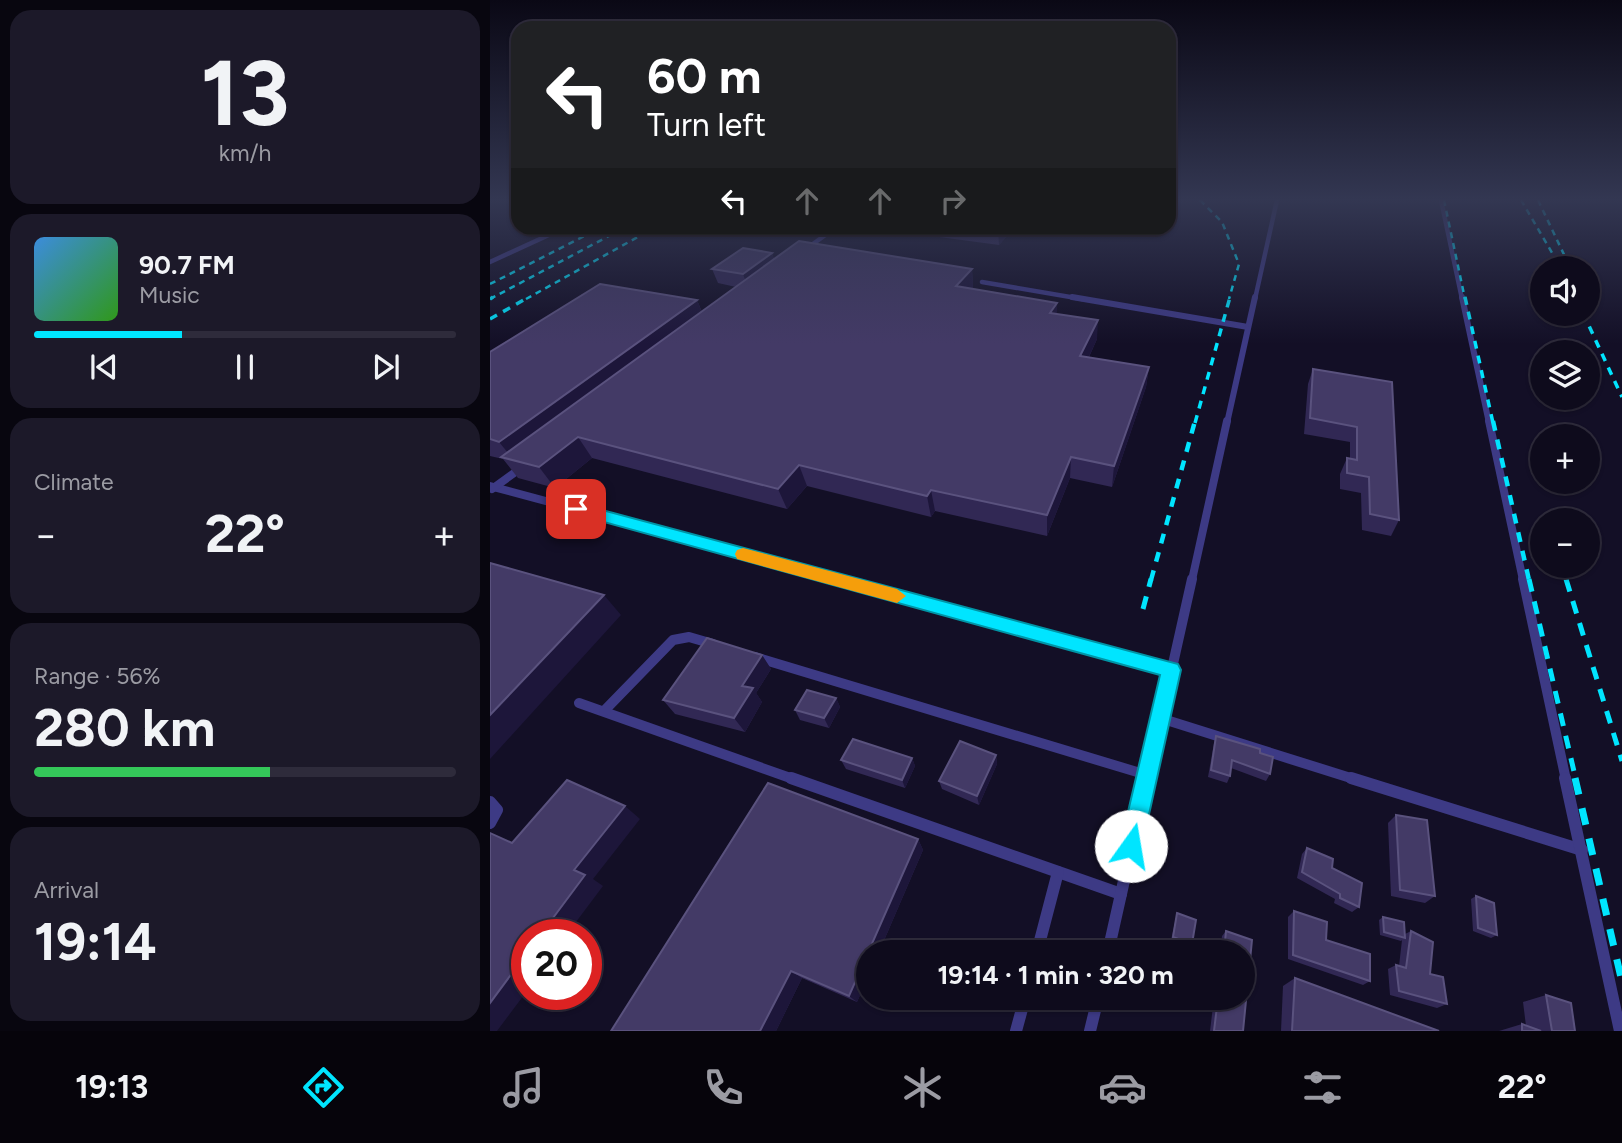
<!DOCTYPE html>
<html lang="en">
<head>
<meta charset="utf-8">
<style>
  :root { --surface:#0e0b1c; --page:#1c1929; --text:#f1f3f6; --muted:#9b9ba3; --line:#2e2b3b; --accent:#00e5ff }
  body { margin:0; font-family:Figtree,sans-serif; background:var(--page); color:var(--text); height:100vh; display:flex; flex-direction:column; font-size:26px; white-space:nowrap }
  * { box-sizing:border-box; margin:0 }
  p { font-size:23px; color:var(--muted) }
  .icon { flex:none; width:38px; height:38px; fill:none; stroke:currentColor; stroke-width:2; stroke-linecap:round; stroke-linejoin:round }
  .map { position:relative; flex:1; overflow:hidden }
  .panel { display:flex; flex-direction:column; gap:10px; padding:10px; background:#08060f; width:490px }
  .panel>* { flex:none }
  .banner { position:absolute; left:21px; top:21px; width:665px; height:214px; border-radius:21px; box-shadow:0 2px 5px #0004,0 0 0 2px var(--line); background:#202124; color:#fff; overflow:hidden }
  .buttons { position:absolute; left:1040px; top:256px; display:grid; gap:14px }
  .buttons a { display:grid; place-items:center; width:70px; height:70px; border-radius:50%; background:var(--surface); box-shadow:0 2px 5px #0004,0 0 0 2px var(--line); font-size:35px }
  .speed { position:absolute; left:21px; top:919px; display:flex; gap:14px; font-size:35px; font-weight:700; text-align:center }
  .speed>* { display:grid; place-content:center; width:91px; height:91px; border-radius:50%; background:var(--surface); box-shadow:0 2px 5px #0004,0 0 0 2px var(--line); line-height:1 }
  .speed .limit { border:10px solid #d22; background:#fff; color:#111 }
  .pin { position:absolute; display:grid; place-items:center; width:60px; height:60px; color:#fff; margin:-30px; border-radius:14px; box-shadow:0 4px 10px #0006 }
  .me { position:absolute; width:77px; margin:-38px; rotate:13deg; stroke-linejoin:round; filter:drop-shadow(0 0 5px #0008) }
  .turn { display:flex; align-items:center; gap:24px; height:147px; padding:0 21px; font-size:32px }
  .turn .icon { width:91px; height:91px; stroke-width:2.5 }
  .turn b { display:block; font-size:49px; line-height:60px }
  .lanes { display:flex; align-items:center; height:66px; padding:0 21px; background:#0003; justify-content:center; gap:35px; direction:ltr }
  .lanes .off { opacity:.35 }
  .big { font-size:52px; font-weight:700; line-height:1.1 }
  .panel .card { flex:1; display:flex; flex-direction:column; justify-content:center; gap:10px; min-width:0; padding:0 24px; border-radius:21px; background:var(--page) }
  .panel .dial { align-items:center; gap:0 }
  .dial b { font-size:91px; line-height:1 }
  .song { display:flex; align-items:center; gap:21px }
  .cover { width:84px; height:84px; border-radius:10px; background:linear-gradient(135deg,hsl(210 70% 55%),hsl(110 70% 35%)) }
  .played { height:7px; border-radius:4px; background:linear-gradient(90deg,var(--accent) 35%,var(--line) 35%) }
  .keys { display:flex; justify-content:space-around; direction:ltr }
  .heat { display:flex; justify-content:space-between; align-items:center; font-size:38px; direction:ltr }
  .charge { height:10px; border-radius:5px; background:linear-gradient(90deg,#34c759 56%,var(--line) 0) }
  .trip { position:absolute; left:366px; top:940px; width:399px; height:70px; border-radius:35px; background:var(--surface); box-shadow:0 2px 5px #0004,0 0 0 2px var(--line); font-weight:700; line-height:70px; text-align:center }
  .tabs { display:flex; height:112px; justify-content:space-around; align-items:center; background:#06040b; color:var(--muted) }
  .tabs .icon { width:49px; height:49px }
  .tabs .active { color:var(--accent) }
  .tabs b { font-size:32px; color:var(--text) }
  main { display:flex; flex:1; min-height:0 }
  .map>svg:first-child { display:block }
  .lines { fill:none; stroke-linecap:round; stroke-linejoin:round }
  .service-far4 { stroke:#3d3a85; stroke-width:4.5 }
  .service-far3 { stroke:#3d3a85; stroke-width:6 }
  .service-far2 { stroke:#3d3a85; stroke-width:8 }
  .service-far1 { stroke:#3d3a85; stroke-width:10 }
  .service { stroke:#3d3a85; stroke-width:12 }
  .rail-far4 { stroke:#00e5ff; stroke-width:2.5; stroke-dasharray:6 5; stroke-linecap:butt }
  .rail-far3 { stroke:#00e5ff; stroke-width:3.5; stroke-dasharray:8 7; stroke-linecap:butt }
  .rail-far2 { stroke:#00e5ff; stroke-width:4.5; stroke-dasharray:10 9; stroke-linecap:butt }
  .rail-far1 { stroke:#00e5ff; stroke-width:5; stroke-dasharray:13 10; stroke-linecap:butt }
  .rail { stroke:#00e5ff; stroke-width:7; stroke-dasharray:17 14; stroke-linecap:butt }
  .wall { fill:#312854 }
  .shaded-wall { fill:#1d163a }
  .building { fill:#433a66; stroke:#5a527e; stroke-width:2 }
  .route { fill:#00e5ff; stroke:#0095a6; stroke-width:2 }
  .slow { fill:#f59e0b }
</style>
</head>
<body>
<main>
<section class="panel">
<div class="card dial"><b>13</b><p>km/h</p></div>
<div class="card">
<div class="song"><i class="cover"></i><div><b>90.7 FM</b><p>Music</p></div></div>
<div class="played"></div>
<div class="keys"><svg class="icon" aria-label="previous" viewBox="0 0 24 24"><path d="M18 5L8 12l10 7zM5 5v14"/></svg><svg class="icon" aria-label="pause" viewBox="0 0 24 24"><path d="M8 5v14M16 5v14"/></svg><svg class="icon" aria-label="next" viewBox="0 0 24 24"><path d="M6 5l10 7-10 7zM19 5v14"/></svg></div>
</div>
<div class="card"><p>Climate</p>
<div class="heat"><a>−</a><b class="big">22°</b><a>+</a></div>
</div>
<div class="card"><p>Range · 56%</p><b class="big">280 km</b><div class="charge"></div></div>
<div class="card"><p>Arrival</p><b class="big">19:14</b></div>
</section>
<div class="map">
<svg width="1132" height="1031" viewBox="0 0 1132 1031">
  <rect width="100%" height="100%" fill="#130f26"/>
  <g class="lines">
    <g class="service-far4">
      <path d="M 951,200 L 972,299"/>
      <path d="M 312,228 L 339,232"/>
      <path d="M 316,249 L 345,228"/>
      <path d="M 0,262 L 74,228"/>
      <path d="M 492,282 L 592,299"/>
      <path d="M 765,299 L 787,200"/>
    </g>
    <g class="service-far3">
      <path d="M 582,297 L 758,327"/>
      <path d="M 972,297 L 999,423"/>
      <path d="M 737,423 L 765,297"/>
    </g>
    <g class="service-far2">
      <path d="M 999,421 L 1033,580"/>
      <path d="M 0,486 L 349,580"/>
      <path d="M 2,489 L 31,468"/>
      <path d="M 702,580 L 737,421"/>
    </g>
    <g class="service-far1">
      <path d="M 343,579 L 681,670"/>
      <path d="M 1033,579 L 1076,780"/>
      <path d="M 265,657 L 657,775"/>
      <path d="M 89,703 L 306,780"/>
      <path d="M 114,711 L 183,640 L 199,637 L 223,644"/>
      <path d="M 670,718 L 867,780"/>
      <path d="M 657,780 L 702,579"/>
    </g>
    <g class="service">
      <path d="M 301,778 L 631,894"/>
      <path d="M 861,778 L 1092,850"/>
      <path d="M 1075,778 L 1130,1031"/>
      <path d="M 0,802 L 7,810 L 0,823"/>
      <path d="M 547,952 L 568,872"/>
      <path d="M 618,952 L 657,778"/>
      <path d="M 526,1031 L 535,998"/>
      <path d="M 600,1031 L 608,998"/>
    </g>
    <g class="rail-far4">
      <path d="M 710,200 L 732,222 L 749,264 L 739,299"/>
      <path d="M 954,200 L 975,299"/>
      <path d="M 1031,200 L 1071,268"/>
      <path d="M 1048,200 L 1078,263"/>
      <path d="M 0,284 L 110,228"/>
      <path d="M 0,299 L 134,228"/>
      <path d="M 36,299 L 164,228"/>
    </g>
    <g class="rail-far3">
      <path d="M 975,297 L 1003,423"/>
      <path d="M 0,299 L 3,297"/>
      <path d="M 1093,313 L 1132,397"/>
      <path d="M 0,319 L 39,297"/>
      <path d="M 705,423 L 740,297"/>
    </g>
    <g class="rail-far2">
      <path d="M 1003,421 L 1039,580"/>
      <path d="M 1075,574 L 1077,580"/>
      <path d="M 661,580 L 705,421"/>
    </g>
    <g class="rail-far1">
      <path d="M 1039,579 L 1086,780"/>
      <path d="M 1076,579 L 1132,761"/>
      <path d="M 653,609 L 661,579"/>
    </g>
    <path class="rail" d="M 1085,778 L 1132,982"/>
  </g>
  <g class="wall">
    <path d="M 382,228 L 524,228 L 509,245 Z"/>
    <path d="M 282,253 L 284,259 L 482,269 L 483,288 L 482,289 L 567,314 L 607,339 L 599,357 L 659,367 L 656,387 L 622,487 L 580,478 L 557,536 L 445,511 L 441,517 L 317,486 L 297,509 L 102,458 L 65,488 L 28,478 L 13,459 L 0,456 L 0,352 L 207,300 L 212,312 L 246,287 L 228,283 L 222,269 Z"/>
    <path d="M 823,369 L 902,382 L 909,520 L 901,536 L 872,530 L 871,493 L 850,489 L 850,474 L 857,458 L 860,459 L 860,442 L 814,434 L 818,384 Z"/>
    <path d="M 272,655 L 281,669 L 266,693 L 272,702 L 255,732 L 185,714 L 173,700 Z"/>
    <path d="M 346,698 L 350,707 L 339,728 L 310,720 L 305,710 Z"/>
    <path d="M 726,736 L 770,753 L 780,774 L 776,781 L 741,768 L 740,776 L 737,783 L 718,777 L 724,743 Z"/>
    <path d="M 506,755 L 507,764 L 489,805 L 452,789 L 449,781 Z"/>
    <path d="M 422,758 L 425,766 L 415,788 L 356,769 L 351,760 Z"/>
    <path d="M 906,815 L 945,896 L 935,903 L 901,896 L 898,823 Z"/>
    <path d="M 428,839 L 433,850 L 389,952 L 378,952 L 378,977 L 367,1002 L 312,978 L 286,1031 L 121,1031 Z"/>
    <path d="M 817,848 L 842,868 L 869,907 L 862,912 L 844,903 L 845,899 L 807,878 L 812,854 Z"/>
    <path d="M 986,896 L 1007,935 L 1001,938 L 983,931 L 981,899 Z"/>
    <path d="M 804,911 L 836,940 L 880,981 L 873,985 L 798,959 L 798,917 Z"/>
    <path d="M 687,913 L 702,944 L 700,947 L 681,940 Z"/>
    <path d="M 893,917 L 915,934 L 921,931 L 940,974 L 957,1004 L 947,1008 L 900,995 L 898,969 L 906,965 L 909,966 L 912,940 L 911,941 L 890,935 L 889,920 Z"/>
    <path d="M 736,931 L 762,940 L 753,1031 L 720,1031 L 724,998 L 752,998 L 752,952 L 730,952 L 732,936 Z"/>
    <path d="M 805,978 L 949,1031 L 791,1031 L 793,986 Z"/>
    <path d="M 1056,995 L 1085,1031 L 1009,1031 L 1032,1024 L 1036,1026 L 1033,1002 Z"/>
  </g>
  <g class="shaded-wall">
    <path d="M 508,228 L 524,228 L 509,245 Z"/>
    <path d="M 282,253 L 286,267 L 258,288 L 253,274 Z"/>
    <path d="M 482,269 L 483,288 L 468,305 L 466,286 Z"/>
    <path d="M 207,300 L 215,320 L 24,460 L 9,442 Z"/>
    <path d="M 567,303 L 567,322 L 560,313 Z"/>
    <path d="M 608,320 L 607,339 L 590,376 L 590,356 Z"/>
    <path d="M 659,367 L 656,387 L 622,487 L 624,466 Z"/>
    <path d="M 88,437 L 102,458 L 65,488 L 49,467 Z"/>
    <path d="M 581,457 L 580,478 L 557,536 L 557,515 Z"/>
    <path d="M 309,465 L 317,486 L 297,509 L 288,489 Z"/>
    <path d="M 441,490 L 445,511 L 441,517 L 437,496 Z"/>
    <path d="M 114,595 L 131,615 L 0,759 L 0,715 Z"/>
    <path d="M 272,655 L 281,669 L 266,693 L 272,702 L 255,732 L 244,718 L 252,686 Z"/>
    <path d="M 346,698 L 350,707 L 339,728 L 334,718 Z"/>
    <path d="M 506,755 L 507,764 L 489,805 L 487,796 Z"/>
    <path d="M 422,758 L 425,766 L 415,788 L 412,780 Z"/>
    <path d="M 135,806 L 150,819 L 103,879 L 113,886 L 77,934 L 51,934 L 84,870 Z"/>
    <path d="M 428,839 L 433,850 L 389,952 L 378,952 L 378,977 L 367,1002 L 359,996 Z"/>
    <path d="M 37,954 L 37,991 L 7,1031 L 0,1031 L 0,1003 Z"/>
    <path d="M 301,971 L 312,978 L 286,1031 L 270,1031 Z"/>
  </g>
  <g class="building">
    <path d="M 309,241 L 482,269 L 466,286 L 567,303 L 560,313 L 608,320 L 590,356 L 659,367 L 624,466 L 581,457 L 557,515 L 441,490 L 437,496 L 309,465 L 288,489 L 88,437 L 49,467 L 11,457 Z"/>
    <path d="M 253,248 L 282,253 L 253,274 L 222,269 Z"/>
    <path d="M 110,284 L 207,300 L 9,442 L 0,439 L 0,352 Z"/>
    <path d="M 823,369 L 902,382 L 909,520 L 880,514 L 879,477 L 857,473 L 857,458 L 867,460 L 867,427 L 820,418 Z"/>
    <path d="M 0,563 L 114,595 L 0,715 Z"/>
    <path d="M 217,638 L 272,655 L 252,686 L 263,688 L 244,718 L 173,700 Z"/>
    <path d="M 317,690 L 346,698 L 334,718 L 305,710 Z"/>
    <path d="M 726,736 L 770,749 L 770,753 L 783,757 L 780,774 L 742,760 L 740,776 L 721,770 Z"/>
    <path d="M 363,739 L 422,758 L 412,780 L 351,760 Z"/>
    <path d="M 470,741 L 506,755 L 487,796 L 449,781 Z"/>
    <path d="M 77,780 L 135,806 L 84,870 L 95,875 L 51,934 L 37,934 L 37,953 L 0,1003 L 0,833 L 22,843 Z"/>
    <path d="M 278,783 L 428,839 L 359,996 L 301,971 L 270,1031 L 121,1031 Z"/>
    <path d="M 906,815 L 937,820 L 945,896 L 910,890 Z"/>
    <path d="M 817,848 L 843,859 L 842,868 L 872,883 L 869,907 L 850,898 L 850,894 L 812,872 Z"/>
    <path d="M 986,896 L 1004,903 L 1007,935 L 988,928 Z"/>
    <path d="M 804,911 L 837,922 L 836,940 L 880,954 L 880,981 L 803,955 Z"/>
    <path d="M 687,913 L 706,920 L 702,944 L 683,937 Z"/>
    <path d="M 893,917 L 914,922 L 915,938 L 894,932 Z"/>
    <path d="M 736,931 L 762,940 L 753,1031 L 724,1031 L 728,998 L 752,998 L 752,952 L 734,952 Z"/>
    <path d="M 921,931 L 943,942 L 940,974 L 953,977 L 957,1004 L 909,991 L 906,965 L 916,968 Z"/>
    <path d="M 805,978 L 949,1031 L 802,1031 Z"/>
    <path d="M 1056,995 L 1081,1003 L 1085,1031 L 1062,1031 Z"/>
    <path d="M 1032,1024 L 1051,1031 L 1032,1031 Z"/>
  </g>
  <linearGradient id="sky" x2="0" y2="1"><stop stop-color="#0a0815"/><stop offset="0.58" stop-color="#333752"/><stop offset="1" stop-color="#333752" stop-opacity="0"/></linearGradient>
  <rect width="1132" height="344" fill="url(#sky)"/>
  <path class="route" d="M 86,503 L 688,664 L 691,670 L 650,855 L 641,858 L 633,855 L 630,846 L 670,675 L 81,513 L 78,509 Z"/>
  <path class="slow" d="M 253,548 L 407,589 L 416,596 L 407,603 L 247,559 L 245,554 L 247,550 Z"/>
</svg>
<div class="buttons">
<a><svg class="icon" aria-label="sound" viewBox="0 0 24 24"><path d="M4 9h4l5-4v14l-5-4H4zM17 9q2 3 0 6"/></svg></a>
<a><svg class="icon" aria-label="layers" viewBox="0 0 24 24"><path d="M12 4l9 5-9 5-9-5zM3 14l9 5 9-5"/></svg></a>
<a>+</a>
<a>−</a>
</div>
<div class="speed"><div class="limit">20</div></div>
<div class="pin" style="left:86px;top:509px;background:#d93025"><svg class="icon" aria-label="arrive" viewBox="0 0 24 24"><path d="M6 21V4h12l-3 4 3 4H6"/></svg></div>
<svg class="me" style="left:641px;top:846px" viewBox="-20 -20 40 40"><circle r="19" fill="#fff"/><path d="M0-13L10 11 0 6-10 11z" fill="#00e5ff"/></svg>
<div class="trip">19:14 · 1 min · 320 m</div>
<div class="banner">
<div class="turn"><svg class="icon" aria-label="left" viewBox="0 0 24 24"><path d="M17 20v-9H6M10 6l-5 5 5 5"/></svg><div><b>60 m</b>Turn left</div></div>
<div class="lanes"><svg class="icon" aria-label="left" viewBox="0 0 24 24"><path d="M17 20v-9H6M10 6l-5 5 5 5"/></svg><svg class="icon off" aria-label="ahead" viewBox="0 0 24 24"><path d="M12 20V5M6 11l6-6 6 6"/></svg><svg class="icon off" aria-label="ahead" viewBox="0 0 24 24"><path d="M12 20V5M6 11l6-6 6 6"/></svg><svg class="icon off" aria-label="right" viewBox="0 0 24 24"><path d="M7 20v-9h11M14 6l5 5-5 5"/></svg></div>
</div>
</div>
</main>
<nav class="tabs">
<b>19:13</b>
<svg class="icon active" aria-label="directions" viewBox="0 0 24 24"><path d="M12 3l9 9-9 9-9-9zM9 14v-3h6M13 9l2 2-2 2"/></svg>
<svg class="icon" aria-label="music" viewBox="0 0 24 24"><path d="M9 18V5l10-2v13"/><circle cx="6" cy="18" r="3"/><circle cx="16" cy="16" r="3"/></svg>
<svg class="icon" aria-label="phone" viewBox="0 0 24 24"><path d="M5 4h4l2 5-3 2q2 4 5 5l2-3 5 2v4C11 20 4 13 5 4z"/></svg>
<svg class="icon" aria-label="climate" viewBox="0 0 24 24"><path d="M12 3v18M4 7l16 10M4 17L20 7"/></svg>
<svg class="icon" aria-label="car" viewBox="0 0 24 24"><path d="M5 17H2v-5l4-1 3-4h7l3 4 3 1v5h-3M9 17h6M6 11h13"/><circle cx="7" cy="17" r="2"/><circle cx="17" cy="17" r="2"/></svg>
<svg class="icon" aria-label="filters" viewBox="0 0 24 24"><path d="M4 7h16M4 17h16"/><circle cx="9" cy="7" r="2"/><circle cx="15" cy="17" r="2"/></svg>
<b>22°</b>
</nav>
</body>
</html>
